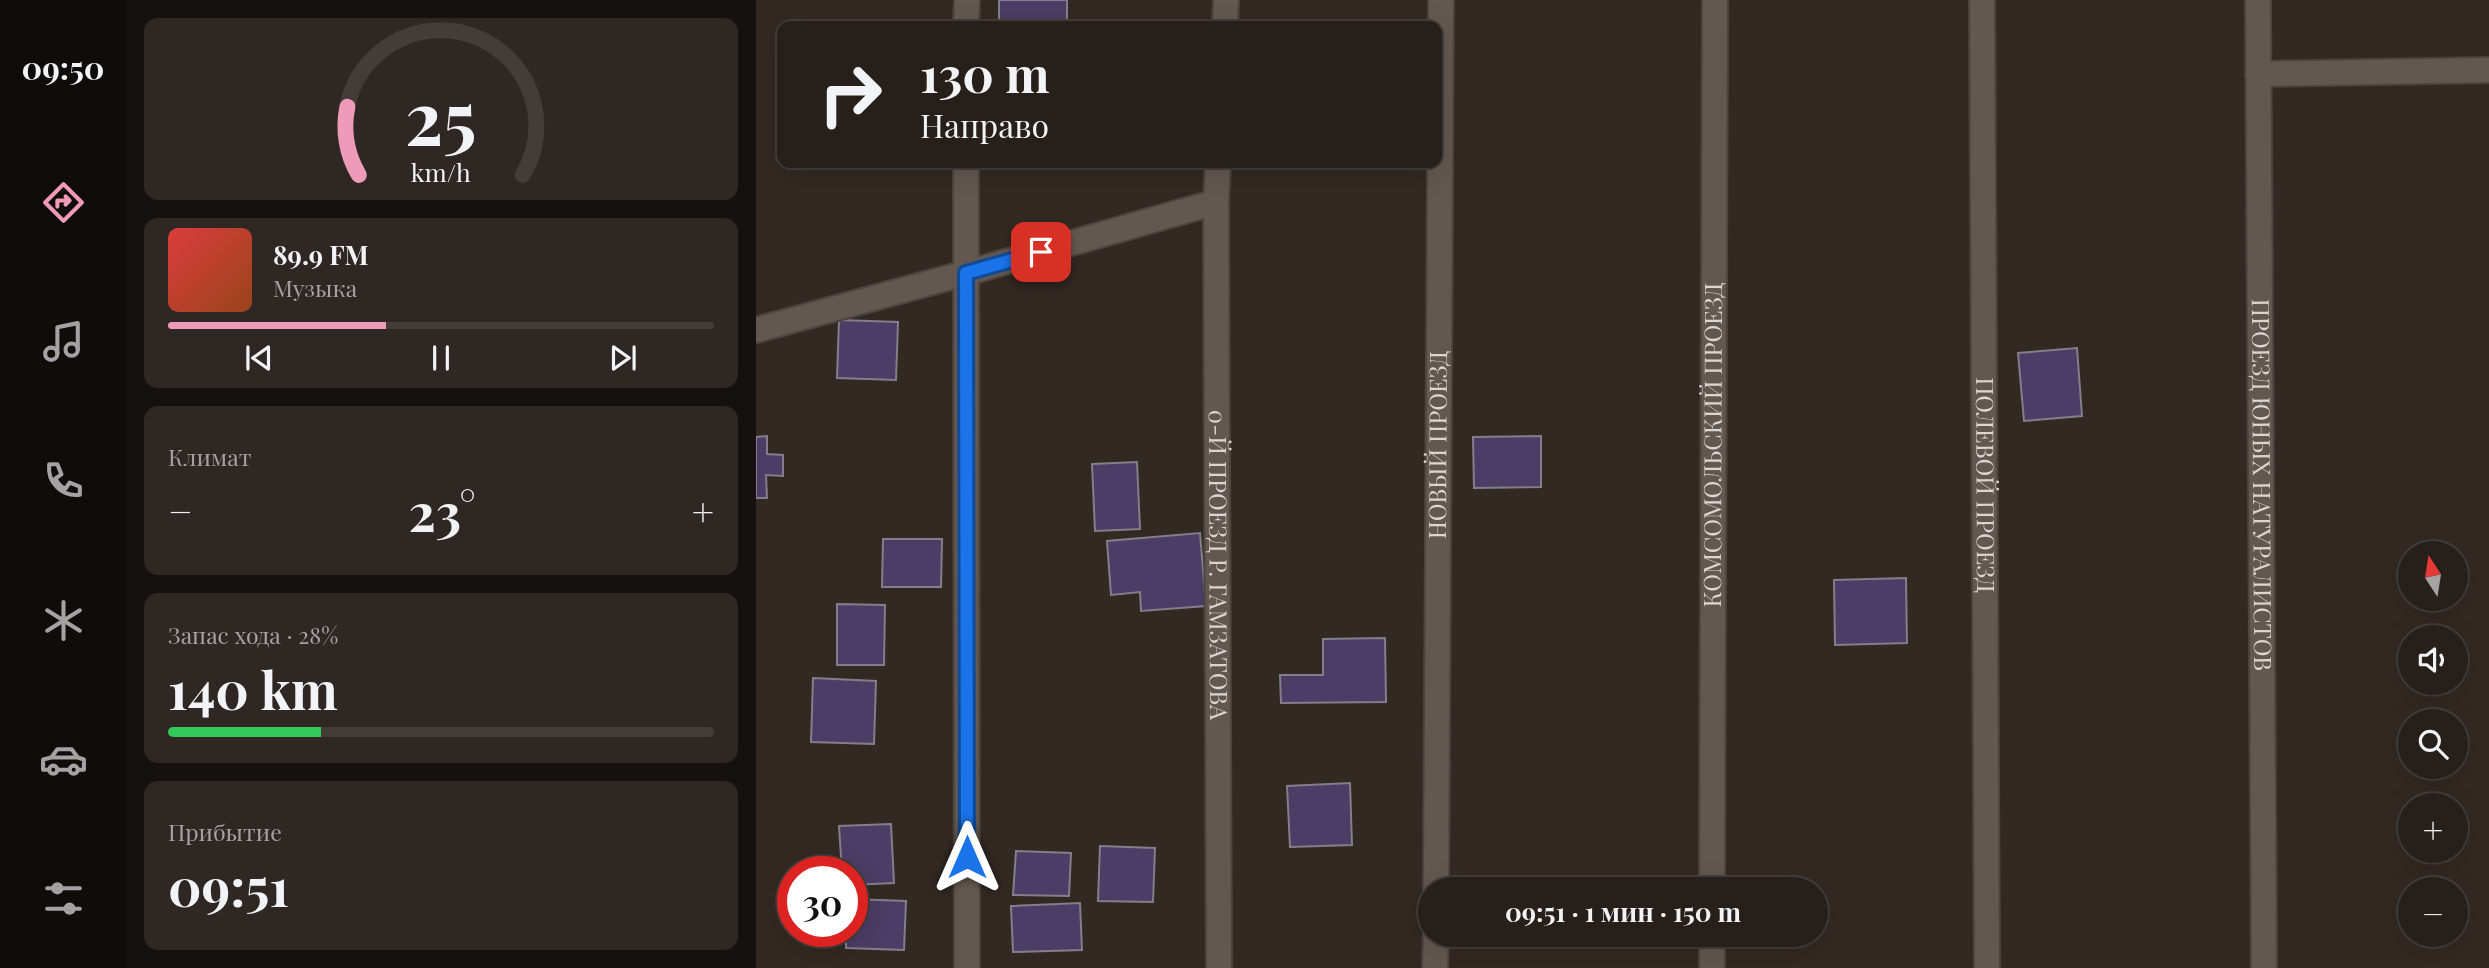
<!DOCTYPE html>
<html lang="ru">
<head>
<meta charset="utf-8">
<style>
  :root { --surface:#261f1a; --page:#2e2723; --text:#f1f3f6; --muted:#a4a2a2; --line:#423d39; --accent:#ef9ab8 }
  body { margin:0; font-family:"Playfair Display",serif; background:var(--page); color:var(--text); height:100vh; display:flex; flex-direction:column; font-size:26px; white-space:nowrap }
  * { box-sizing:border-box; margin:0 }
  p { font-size:23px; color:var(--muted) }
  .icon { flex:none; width:38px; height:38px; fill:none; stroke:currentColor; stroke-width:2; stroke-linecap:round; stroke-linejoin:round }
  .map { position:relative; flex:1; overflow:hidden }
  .panel { display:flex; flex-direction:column; gap:18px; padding:18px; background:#15110e; width:630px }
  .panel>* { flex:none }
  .banner { position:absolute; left:21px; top:21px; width:665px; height:147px; border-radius:14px; box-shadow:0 7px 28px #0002,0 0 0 2px var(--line); background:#261f1a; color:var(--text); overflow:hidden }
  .needle { width:46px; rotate:348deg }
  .buttons { position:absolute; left:1642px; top:541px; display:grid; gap:14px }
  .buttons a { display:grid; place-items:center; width:70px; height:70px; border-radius:50%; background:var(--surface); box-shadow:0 7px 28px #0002,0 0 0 2px var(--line); font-size:35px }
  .speed { position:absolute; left:21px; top:856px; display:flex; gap:14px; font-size:35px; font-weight:700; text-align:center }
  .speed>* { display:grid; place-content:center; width:91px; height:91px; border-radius:50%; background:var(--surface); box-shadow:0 7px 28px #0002,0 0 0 2px var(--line); line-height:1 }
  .speed .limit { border:10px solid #d22; background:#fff; color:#111 }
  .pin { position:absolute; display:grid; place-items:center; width:60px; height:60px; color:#fff; margin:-30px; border-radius:14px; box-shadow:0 4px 10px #0006 }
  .me { position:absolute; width:77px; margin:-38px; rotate:0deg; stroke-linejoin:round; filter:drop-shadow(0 0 5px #0008) }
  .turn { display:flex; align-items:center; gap:24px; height:147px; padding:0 28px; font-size:32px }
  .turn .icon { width:91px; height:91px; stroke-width:2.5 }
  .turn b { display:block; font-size:49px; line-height:60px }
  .big { font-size:52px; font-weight:700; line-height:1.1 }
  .panel .widget { flex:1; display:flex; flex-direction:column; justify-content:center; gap:10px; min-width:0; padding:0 24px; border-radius:14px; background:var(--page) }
  .panel .dial { align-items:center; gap:0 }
  .dial svg { height:182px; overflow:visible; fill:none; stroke:var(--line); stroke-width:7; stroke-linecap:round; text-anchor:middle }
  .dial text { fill:var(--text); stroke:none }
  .song { display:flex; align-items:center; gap:21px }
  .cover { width:84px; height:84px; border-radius:10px; background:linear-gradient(135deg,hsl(0 70% 55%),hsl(20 70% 35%)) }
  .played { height:7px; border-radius:4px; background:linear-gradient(90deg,var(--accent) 40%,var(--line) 40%) }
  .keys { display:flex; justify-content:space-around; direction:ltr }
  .heat { display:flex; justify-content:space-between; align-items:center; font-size:38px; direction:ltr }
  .charge { height:10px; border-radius:5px; background:linear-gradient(90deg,#34c759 28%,var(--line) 0) }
  .trip { position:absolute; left:662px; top:877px; width:410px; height:70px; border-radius:35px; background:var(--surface); box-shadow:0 7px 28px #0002,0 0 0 2px var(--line); font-weight:700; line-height:70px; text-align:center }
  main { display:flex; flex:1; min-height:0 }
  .tabs { display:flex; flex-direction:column; width:126px; justify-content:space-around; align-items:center; background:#0f0c0a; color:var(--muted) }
  .tabs .icon { width:49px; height:49px }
  .tabs .current { color:var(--accent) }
  .tabs b { font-size:32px; color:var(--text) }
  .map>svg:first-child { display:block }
  .building { fill:#4b3d65; stroke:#827f8b; stroke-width:2 }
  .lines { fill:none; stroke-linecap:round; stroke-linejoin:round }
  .minor-casing { stroke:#4c453f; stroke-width:28 }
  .minor { stroke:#635850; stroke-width:24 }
  .route-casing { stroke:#114b97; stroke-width:18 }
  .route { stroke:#1a73e8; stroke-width:12 }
  .labels { text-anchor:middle; stroke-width:7; stroke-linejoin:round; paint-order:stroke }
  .street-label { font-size:24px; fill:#dcd6d2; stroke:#322922 }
</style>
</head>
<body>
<main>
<nav class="tabs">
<b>09:50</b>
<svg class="icon current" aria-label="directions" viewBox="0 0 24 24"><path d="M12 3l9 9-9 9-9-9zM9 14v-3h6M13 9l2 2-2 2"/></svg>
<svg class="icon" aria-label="music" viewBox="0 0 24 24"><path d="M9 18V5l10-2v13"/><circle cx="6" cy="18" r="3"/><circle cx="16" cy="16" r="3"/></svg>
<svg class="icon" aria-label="phone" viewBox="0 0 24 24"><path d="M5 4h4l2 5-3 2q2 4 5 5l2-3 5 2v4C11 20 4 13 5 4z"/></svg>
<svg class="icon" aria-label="climate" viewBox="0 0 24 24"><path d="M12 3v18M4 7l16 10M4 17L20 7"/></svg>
<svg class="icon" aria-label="car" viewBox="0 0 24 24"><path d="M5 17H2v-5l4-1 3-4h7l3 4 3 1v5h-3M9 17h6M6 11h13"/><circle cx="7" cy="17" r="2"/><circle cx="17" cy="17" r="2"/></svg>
<svg class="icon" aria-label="filters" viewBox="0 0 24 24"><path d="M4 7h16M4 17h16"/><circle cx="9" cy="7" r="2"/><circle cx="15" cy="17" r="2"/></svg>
</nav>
<section class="panel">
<div class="widget dial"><svg viewBox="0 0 100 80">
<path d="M14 69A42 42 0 1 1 86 69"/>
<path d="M14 69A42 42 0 0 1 9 39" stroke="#ef9ab8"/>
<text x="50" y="56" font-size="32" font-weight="700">25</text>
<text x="50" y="72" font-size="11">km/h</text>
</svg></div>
<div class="widget">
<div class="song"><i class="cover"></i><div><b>89.9 FM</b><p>Музыка</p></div></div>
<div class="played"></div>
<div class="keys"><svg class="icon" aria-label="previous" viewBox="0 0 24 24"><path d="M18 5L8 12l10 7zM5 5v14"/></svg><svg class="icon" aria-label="pause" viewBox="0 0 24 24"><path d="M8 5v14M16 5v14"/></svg><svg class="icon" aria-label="next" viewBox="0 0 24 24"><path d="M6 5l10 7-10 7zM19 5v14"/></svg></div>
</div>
<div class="widget"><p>Климат</p>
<div class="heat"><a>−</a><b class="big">23°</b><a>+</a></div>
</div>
<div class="widget"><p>Запас хода · 28%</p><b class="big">140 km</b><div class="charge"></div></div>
<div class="widget"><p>Прибытие</p><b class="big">09:51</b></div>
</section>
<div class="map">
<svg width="1733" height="968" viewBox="0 0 1733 968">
  <rect width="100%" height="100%" fill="#322922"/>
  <g class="building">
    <rect x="243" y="0" width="68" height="26"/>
    <path d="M 83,320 L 142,322 L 140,380 L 81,378 Z"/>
    <path d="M 1321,348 L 1326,416 L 1268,421 L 1262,353 Z"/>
    <path d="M 11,436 L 11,454 L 27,455 L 27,476 L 10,475 L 11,498 L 0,498 L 0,437 Z"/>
    <path d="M 785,436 L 785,487 L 718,488 L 717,437 Z"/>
    <path d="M 381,462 L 384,529 L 339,531 L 336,464 Z"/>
    <path d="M 444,533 L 450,606 L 385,611 L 384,592 L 355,595 L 351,541 Z"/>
    <path d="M 127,539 L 186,539 L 185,587 L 126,587 Z"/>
    <path d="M 1150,578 L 1151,643 L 1079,645 L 1078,580 Z"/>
    <path d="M 81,604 L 129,605 L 128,665 L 81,665 Z"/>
    <path d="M 629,638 L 630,702 L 525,703 L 524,675 L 567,675 L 567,639 Z"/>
    <path d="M 57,678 L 120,681 L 118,744 L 55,742 Z"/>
    <path d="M 594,783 L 596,845 L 534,847 L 531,786 Z"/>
    <path d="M 135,824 L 138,883 L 96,885 L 96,872 L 86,872 L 83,826 Z"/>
    <path d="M 344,846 L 399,848 L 397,902 L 342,901 Z"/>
    <path d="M 260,851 L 315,853 L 313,896 L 257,895 Z"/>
    <path d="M 96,899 L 150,901 L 148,950 L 90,948 L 90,931 L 96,931 Z"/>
    <path d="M 324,903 L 326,950 L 257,952 L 255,906 Z"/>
  </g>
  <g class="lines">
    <g class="minor-casing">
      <g id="minor">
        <path id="s1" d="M 1226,0 L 1231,968"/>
        <path id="s2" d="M 1502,0 L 1508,968"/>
        <path d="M 210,26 L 211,0"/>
        <path d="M 469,26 L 470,0"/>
        <path d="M 1502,74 L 1733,70"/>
        <path d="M 210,163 L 211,968"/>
        <path id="s3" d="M 462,163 L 460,202 L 463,968"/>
        <path d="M 0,330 L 210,273 L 460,202"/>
        <path id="s4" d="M 680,889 L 685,0"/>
        <path id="s5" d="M 956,889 L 959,0"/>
        <path d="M 679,968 L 680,934"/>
        <path d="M 956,968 L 956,934"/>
      </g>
    </g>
    <use href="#minor" class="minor"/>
  </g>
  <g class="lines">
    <g class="route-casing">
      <path id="route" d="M 211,857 L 210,273 L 285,252"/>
    </g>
    <use href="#route" class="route"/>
  </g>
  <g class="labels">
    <g class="street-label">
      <text dy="8" stroke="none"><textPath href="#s4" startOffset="444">НОВЫЙ ПРОЕЗД</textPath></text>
      <text dy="8" stroke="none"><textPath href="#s5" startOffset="444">КОМСОМОЛЬСКИЙ ПРОЕЗД</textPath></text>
      <text dy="8" stroke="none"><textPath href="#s1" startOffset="485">ПОЛЕВОЙ ПРОЕЗД</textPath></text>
      <text dy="8" stroke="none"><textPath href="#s2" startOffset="485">ПРОЕЗД ЮНЫХ НАТУРАЛИСТОВ</textPath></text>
      <text dy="8" stroke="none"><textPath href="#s3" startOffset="402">0-Й ПРОЕЗД Р. ГАМЗАТОВА</textPath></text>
    </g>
  </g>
</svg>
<div class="buttons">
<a><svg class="needle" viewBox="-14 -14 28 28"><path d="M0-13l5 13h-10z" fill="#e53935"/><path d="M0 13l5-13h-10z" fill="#a4a2a2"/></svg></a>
<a><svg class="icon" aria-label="sound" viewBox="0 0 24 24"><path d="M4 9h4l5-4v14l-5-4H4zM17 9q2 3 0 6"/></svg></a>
<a><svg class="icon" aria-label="search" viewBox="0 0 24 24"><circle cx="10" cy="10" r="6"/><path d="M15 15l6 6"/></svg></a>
<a>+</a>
<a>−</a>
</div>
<div class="speed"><div class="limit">30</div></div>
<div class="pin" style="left:285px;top:252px;background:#d93025"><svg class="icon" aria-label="arrive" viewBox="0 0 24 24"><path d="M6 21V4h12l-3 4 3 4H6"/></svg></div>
<svg class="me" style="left:211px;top:857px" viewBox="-20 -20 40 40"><path d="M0-17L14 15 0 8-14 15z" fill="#1a73e8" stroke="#fff" stroke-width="4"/></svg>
<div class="trip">09:51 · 1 мин · 150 m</div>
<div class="banner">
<div class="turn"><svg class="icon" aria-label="right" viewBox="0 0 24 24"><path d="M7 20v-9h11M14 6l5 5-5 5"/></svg><div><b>130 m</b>Направо</div></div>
</div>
</div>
</main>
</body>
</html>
